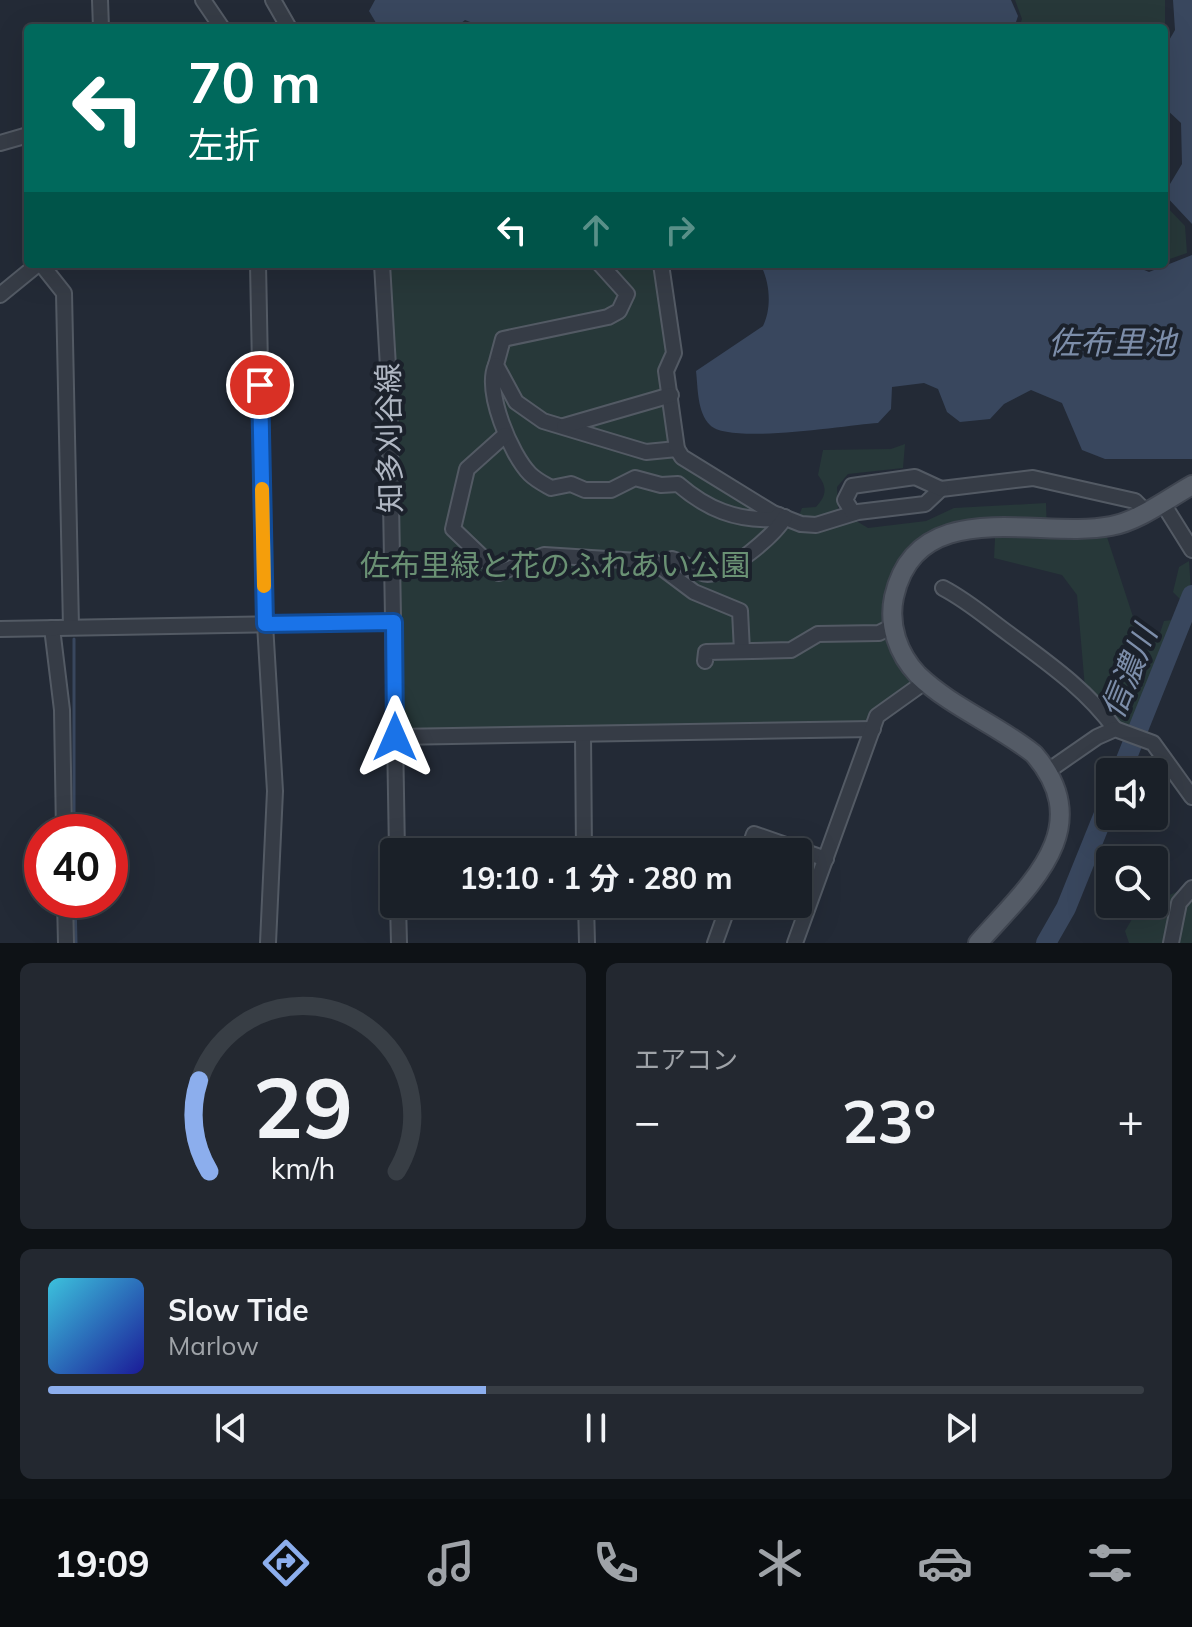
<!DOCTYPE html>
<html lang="ja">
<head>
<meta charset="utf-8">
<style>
  :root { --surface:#1a2028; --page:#232830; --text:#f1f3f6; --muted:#9fa3a8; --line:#383e45; --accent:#8caeed }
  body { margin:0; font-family:Mulish,"Noto Sans JP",sans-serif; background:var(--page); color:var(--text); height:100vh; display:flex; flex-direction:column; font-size:30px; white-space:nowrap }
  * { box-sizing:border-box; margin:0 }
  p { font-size:26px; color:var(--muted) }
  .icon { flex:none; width:44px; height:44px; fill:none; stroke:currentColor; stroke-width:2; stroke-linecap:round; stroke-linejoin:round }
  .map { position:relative; height:943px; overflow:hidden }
  .drawer { display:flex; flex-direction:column; gap:20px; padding:20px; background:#0e1216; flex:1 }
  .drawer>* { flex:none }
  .banner { position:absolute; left:24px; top:24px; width:1144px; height:244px; border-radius:8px; box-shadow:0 8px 32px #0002,0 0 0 2px var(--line); background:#00695c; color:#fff; overflow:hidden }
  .fabs { position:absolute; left:1096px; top:758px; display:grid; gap:16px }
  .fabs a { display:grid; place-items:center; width:72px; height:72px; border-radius:8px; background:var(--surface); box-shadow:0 8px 32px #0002,0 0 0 2px var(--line); font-size:40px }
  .speed { position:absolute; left:24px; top:814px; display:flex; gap:16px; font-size:40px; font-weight:700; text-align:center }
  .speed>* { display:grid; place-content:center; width:104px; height:104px; border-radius:50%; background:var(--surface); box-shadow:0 8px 32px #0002,0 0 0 2px var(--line); line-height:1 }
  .speed .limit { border:12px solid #d22; background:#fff; color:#111 }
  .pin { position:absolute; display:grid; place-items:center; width:68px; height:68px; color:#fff; margin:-34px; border:4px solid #fff; border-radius:50%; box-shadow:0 2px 8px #0007 }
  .me { position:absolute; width:88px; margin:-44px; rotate:0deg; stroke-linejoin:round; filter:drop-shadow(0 0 6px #0008) }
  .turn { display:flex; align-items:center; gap:28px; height:168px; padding:0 32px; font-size:36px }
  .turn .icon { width:104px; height:104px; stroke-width:2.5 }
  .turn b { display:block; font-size:56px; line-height:68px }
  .lanes { display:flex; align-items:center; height:76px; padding:0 32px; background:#0003; justify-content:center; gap:40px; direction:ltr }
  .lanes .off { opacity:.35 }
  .big { font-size:60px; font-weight:700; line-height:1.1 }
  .drawer .widget { flex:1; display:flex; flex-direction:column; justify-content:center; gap:12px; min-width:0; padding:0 28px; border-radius:12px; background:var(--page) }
  .drawer .dial { align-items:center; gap:0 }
  .dial svg { height:208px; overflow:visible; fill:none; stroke:var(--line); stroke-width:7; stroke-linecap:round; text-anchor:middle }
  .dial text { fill:var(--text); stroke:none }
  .song { display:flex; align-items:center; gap:24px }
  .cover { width:96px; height:96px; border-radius:12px; background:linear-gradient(135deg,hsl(190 70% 55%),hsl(240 70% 35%)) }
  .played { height:8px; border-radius:4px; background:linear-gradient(90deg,var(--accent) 40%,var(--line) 40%) }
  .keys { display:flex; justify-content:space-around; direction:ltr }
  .heat { display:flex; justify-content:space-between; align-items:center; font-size:44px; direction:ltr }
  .drawer .tiles { flex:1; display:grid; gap:20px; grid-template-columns:1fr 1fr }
  .widget:last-child { grid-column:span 2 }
  .trip { position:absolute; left:380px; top:838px; width:432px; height:80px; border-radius:8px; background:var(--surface); box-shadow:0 8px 32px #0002,0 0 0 2px var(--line); font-weight:700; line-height:80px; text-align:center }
  .menu { display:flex; height:128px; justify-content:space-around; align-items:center; background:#0a0d10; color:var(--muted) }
  .menu .icon { width:56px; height:56px }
  .menu .current { color:var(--accent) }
  .menu b { font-size:36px; color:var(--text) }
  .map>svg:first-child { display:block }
  .green { fill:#273839 }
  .water { fill:#39475e }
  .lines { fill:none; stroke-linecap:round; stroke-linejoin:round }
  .stream { stroke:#39475e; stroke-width:3 }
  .river { stroke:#39475e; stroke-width:20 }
  .minor-casing { stroke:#535a64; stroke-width:18 }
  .major-casing { stroke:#3f4550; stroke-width:22 }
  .minor { stroke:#363c46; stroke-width:14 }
  .major { stroke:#545b66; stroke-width:18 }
  .route-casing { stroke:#114b97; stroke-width:20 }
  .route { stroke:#1a73e8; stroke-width:14 }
  .slow { stroke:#f59e0b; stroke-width:14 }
  .labels { text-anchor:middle; stroke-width:8; stroke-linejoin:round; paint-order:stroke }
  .street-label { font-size:30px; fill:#b0b7c3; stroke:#1b212b }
  .park-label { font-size:30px; fill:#6a9174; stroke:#1b212b }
  .water-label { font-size:32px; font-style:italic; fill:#7c8da9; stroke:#1b212b }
</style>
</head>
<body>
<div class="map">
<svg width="1192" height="943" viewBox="0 0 1192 943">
  <rect width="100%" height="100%" fill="#232a36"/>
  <g class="green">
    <path d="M 1015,0 L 1165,0 L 1165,27 L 1019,28 L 1022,19 Z"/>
    <path d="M 1164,204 L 1185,226 L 1187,253 L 1164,261 Z"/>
    <path d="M 382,264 L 661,264 L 671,358 L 672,444 L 774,524 L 794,529 L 802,508 L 816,507 C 826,496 828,488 818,475 L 823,450 L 891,449 L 905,444 L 903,468 L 848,474 L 837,487 L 838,510 L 868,528 L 926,521 L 954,508 L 1046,503 L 1047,534 L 1107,537 L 1137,629 L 1159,636 L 1164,621 L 1180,619 L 1185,604 L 1173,592 L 1179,567 L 1189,561 L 1192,605 L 1135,726 L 1116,724 L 1085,688 L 1077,595 L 1062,575 L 994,558 L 996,520 C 928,516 916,548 886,599 L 913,679 L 912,687 L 873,712 L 866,723 L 395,737 Z"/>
    <path d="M 1192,885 L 1192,943 L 1129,943 L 1125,931 L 1138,909 Z"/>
  </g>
  <g class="water">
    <path d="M 375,0 L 1011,0 L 1018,16 L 1014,28 L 486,28 L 465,20 L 455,28 L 379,28 L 369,11 Z"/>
    <path d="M 1173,0 L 1192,0 L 1192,224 L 1164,194 L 1182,164 L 1181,123 L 1164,107 L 1164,49 L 1175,30 Z"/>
    <path d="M 1192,255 L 1192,459 L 1105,459 L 1082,450 L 1062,403 L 1031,390 L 1004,404 L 990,419 L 960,422 L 947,412 L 938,389 L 924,383 L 892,387 L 891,409 L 878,423 C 847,425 729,445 710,425 C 697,412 698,388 696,371 L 763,326 C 772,308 770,281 760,264 L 1130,264 L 1149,272 Z"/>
  </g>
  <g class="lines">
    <g class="stream">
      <path d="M 74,832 L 74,639"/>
      <path d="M 75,900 L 76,943"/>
    </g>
    <g class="river">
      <path d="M 1121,772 L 1192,595"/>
      <path d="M 1046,943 L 1066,908 L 1110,799"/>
    </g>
    <g class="minor-casing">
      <g id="minor">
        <path d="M 100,0 L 101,28"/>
        <path d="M 203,0 L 222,28"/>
        <path d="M 273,0 L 289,28"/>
        <path d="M 0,143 L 28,135"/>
        <path d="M 41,264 L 64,293 L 71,627"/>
        <path d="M 258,264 L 265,624 L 275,791 L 268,943"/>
        <path d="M 382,264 L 389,384 L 397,852"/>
        <path d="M 600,264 L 627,294 L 619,311 L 608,317 L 503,339 L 496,365 L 516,402 L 543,421 L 646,452 L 677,449"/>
        <path d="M 661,264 L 674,353 L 666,371 L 677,449 L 682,457 L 773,513 L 801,524 L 816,525 L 858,512 L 925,504 L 941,489 L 1033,478 L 1135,501 L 1145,511"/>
        <path d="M 0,295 L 38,264"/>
        <path d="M 496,365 C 484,391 511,455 530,474 C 536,480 544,484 551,488 L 571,484 L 585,490 L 611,490 L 635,478 L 661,485 L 678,484 C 707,509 736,521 775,519 L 779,515"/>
        <path d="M 564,426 L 671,395"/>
        <path d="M 505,435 L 467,469 L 453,529 L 499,573 L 544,555 L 654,562 L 694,592 L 740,611 L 742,651"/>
        <path d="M 1162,502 L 1192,550"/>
        <path d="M 853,513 L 845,500 L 852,486 L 915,477 L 941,489"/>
        <path d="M 660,565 L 672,559 C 685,562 694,573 708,574 C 729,574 775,535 785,517"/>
        <path d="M 943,588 C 968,601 987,618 1009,634 C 1048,663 1087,690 1115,729"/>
        <path d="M 52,628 L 62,710 L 64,832"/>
        <path d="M 0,629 L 394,622"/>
        <path d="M 705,661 L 706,652 L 791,650 L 818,634 L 879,633 L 893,626"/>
        <path d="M 583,734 L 584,852"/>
        <path d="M 395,737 L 873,729"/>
        <path d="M 1048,771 L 1097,737 L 1115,729 L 1153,743 L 1192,797"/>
        <path d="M 748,852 L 754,834 L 826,859"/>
        <path d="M 65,900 L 66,943"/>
        <path d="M 398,904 L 399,943"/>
        <path d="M 586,904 L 587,943"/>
        <path d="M 715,943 L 729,904"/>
        <path d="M 795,943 L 877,716 L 926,681"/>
        <path d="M 1171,943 L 1179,903 L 1192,888"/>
      </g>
    </g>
    <g class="major-casing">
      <path id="major" d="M 978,943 C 1027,887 1099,829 1034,754 C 998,725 951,707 918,675 C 898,654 888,625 894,597 C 917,493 1039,540 1111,526 C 1139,521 1167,499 1192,485"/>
    </g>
    <use href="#minor" class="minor"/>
    <use href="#major" class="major"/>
  </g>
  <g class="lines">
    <g class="route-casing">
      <path id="route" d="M 260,385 L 265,624 L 394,622 L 395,737"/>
    </g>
    <use href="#route" class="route"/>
    <path class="slow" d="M 262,489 L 264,586"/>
  </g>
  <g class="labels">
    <g class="street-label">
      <text transform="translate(390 438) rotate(-91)" y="10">知多刈谷線</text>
    </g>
    <g class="park-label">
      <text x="555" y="576">佐布里緑と花のふれあい公園</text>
    </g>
    <g class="water-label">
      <text x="1112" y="354">佐布里池</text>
      <text transform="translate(1129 672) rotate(-68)" y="11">信濃川</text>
    </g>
  </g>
</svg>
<div class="fabs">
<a><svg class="icon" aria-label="sound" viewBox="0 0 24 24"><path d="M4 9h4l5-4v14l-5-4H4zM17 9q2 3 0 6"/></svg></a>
<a><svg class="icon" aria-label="search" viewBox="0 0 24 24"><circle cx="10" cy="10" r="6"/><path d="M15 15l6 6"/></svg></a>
</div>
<div class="speed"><div class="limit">40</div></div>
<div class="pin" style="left:260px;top:385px;background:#d93025"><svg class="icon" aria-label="arrive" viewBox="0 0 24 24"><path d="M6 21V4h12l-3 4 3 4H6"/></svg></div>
<svg class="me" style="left:395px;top:737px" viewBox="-20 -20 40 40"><path d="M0-17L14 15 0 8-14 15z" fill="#1a73e8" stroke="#fff" stroke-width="4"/></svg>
<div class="trip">19:10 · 1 分 · 280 m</div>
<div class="banner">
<div class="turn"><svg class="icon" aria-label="left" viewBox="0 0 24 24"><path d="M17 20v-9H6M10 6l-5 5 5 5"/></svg><div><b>70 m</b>左折</div></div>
<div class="lanes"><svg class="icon" aria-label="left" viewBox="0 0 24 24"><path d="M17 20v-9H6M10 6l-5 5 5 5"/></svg><svg class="icon off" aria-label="ahead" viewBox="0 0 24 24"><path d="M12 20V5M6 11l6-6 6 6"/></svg><svg class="icon off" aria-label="right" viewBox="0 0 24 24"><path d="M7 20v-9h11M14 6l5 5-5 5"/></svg></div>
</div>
</div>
<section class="drawer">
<div class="tiles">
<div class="widget dial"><svg viewBox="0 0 100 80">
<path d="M14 69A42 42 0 1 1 86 69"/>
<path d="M14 69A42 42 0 0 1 10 34" stroke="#8caeed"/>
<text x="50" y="56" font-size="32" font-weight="700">29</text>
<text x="50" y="72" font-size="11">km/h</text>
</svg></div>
<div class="widget"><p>エアコン</p>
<div class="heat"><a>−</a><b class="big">23°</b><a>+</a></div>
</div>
<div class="widget">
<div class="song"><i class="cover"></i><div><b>Slow Tide</b><p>Marlow</p></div></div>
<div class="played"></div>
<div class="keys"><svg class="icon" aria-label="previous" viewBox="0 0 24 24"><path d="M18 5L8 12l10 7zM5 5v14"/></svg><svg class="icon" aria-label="pause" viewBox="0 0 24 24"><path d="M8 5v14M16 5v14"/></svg><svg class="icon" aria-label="next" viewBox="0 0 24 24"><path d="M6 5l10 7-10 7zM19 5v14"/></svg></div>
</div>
</div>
</section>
<nav class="menu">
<b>19:09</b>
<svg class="icon current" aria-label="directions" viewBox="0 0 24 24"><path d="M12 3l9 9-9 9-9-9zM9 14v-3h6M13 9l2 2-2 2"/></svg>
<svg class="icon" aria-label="music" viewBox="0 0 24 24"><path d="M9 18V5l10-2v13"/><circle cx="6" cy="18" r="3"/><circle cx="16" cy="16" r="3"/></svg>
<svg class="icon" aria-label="phone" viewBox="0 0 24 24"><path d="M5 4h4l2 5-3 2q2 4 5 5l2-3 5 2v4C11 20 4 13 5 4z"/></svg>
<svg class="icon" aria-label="climate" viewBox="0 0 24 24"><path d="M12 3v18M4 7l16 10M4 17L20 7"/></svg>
<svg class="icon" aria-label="car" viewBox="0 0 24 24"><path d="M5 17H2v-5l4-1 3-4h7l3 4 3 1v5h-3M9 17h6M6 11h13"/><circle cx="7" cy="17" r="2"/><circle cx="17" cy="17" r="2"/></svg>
<svg class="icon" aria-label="filters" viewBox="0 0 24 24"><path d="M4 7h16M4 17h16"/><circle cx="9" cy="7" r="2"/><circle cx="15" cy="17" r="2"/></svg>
</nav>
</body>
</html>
